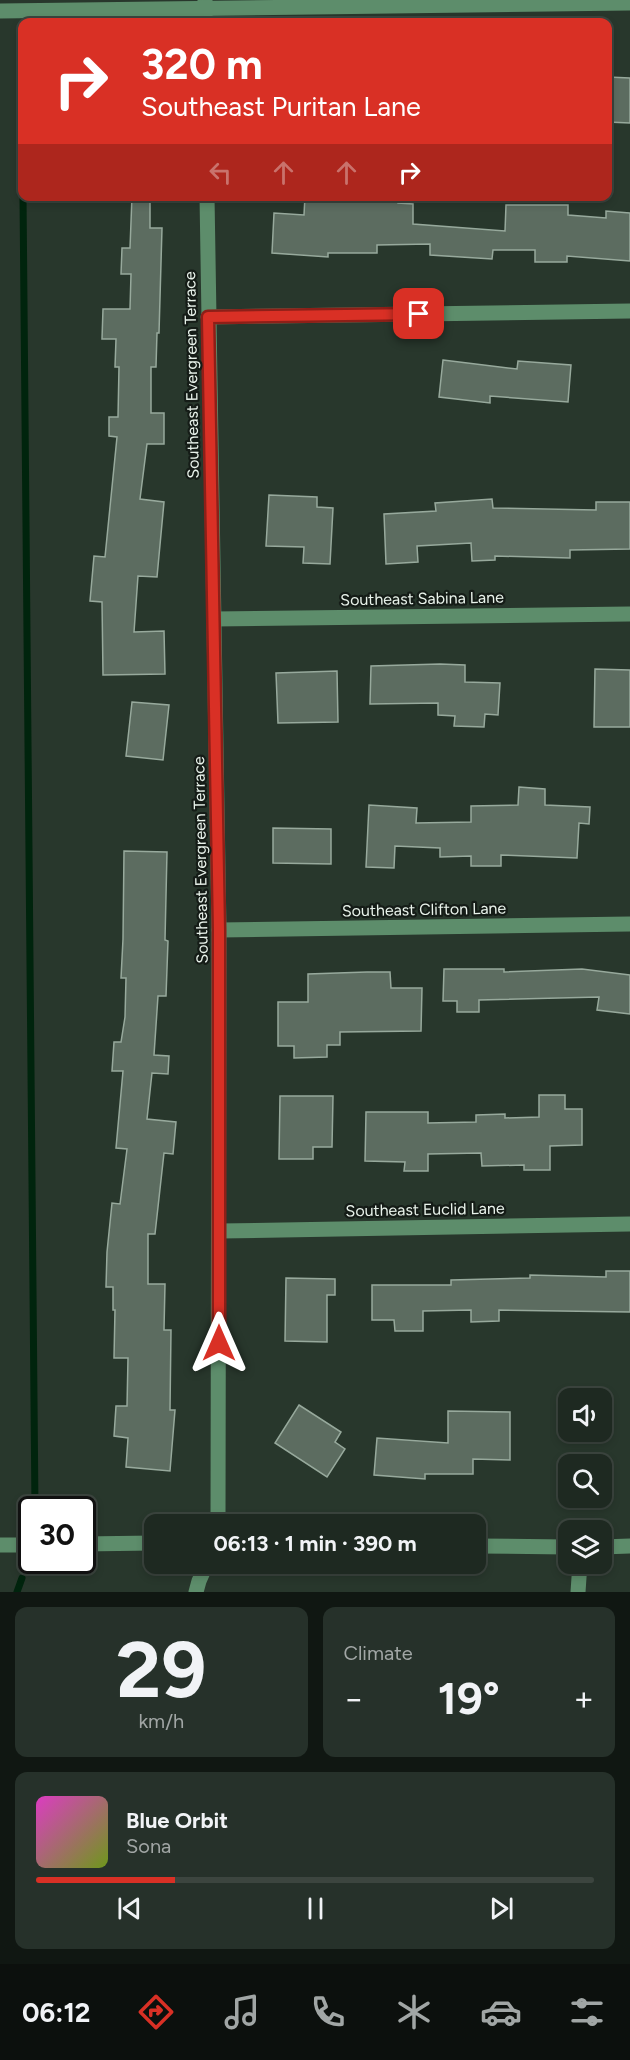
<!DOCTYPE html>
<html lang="en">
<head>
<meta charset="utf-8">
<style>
  :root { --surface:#1e2921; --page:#26312a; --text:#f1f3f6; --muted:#a1a6a5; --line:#3c453f; --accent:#d93025 }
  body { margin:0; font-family:Figtree,sans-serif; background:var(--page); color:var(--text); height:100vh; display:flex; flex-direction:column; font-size:22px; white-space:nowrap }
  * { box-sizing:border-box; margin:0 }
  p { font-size:20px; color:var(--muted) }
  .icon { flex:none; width:33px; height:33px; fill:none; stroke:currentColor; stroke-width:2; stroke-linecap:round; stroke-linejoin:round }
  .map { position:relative; height:1592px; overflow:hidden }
  .details { display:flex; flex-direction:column; gap:15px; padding:15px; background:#101712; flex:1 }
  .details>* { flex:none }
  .guide { position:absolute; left:18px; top:18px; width:594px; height:183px; border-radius:12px; box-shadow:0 3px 9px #0003,0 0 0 2px var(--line); background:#d93025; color:#fff; overflow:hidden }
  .fabs { position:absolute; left:558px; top:1388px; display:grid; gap:12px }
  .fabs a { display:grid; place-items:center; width:54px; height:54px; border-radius:12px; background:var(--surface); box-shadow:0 3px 9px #0003,0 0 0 2px var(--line); font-size:30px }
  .speed { position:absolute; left:18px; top:1496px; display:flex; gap:12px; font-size:30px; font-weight:700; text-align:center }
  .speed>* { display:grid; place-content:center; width:78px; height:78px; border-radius:50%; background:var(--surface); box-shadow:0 3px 9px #0003,0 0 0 2px var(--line); line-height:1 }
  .speed .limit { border:3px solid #111; border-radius:9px; background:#fff; color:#111 }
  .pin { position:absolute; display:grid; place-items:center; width:51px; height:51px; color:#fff; margin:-26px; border-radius:12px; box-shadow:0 3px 9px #0006 }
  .me { position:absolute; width:66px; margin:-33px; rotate:0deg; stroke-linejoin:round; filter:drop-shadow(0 0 4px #0008) }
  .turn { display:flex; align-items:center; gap:21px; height:126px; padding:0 24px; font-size:27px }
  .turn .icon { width:78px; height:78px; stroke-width:2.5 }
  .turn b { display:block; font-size:42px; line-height:51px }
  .lanes { display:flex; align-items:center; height:57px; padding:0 24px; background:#0003; justify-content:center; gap:30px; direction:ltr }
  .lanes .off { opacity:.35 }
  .big { font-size:45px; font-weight:700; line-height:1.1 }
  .details .widget { flex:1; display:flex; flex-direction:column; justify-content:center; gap:9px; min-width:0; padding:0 21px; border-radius:12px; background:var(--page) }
  .details .dial { align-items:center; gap:0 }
  .dial b { font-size:78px; line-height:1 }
  .song { display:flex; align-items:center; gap:18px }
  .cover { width:72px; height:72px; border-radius:9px; background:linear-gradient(135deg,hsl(310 70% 55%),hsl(80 70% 35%)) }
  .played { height:6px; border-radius:3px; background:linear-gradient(90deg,var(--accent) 25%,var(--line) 25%) }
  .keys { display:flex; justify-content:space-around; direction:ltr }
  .heat { display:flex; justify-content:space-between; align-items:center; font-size:33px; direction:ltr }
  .details .tiles { flex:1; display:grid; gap:15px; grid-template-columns:1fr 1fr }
  .widget:last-child { grid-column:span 2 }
  .trip { position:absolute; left:144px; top:1514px; width:342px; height:60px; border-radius:12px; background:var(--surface); box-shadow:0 3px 9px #0003,0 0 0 2px var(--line); font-weight:700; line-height:60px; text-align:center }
  .tab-bar { display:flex; height:96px; justify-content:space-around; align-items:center; background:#0c100d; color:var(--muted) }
  .tab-bar .icon { width:42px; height:42px }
  .tab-bar .active { color:var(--accent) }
  .tab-bar b { font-size:27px; color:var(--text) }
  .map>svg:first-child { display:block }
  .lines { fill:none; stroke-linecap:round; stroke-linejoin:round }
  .stream { stroke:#00240d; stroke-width:7 }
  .building { fill:#5c6c60; stroke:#97a99c; stroke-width:1.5 }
  .minor { stroke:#5d8d6b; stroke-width:15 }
  .route-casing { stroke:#8d1f18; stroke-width:15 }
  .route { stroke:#d93025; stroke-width:10 }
  .labels { text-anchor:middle; stroke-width:4.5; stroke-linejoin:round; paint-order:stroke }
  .street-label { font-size:16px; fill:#e9f3eb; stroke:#151c17 }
</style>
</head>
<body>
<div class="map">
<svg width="630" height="1592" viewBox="0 0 630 1592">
  <rect width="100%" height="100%" fill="#28372c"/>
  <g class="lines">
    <g class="stream">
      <path d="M 22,55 L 22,141"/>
      <path d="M 23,196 L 35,1509"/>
      <path d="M 17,1592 L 22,1578"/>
    </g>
  </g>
  <g class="building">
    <path d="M 608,77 L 630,78 L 630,123 L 608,122 Z"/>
    <path d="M 132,196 L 150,196 L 150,228 L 162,228 L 159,333 L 157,333 L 156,367 L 151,367 L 151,413 L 164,413 L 164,444 L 147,444 L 140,499 L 164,502 L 157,577 L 138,576 L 134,632 L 164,631 L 165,674 L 103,675 L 102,602 L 90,601 L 94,556 L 105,557 L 117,437 L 109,436 L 109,417 L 118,417 L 119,367 L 115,367 L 116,339 L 102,339 L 103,309 L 130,309 L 131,274 L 121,274 L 122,248 L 130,248 Z"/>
    <path d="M 305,196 L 398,196 L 398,203 L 413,204 L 413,224 L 505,231 L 506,205 L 568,205 L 568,215 L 606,218 L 606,211 L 630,213 L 630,261 L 567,256 L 567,262 L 535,262 L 535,250 L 493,250 L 492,259 L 430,255 L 430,244 L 377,245 L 377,253 L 328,253 L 328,257 L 272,253 L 274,213 L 304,215 Z"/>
    <path d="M 443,360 L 517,369 L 518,361 L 571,365 L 568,402 L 490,396 L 490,403 L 439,397 Z"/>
    <path d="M 269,495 L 317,497 L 317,507 L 333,508 L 330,564 L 303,563 L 304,547 L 266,546 Z"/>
    <path d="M 492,499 L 493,508 L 596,510 L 596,502 L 630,502 L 630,549 L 570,550 L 570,558 L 495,556 L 495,560 L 472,561 L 471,543 L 417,546 L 418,562 L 386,564 L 384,514 L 436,511 L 435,503 Z"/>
    <path d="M 440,664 L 465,665 L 465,682 L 500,683 L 498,715 L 485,714 L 484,727 L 454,726 L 455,716 L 438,715 L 438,703 L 370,704 L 371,666 Z"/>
    <path d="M 595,669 L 630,670 L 630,727 L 594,727 Z"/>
    <path d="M 337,671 L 338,722 L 278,723 L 276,673 Z"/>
    <path d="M 132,702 L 169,705 L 163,760 L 126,756 Z"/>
    <path d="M 519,787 L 545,789 L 545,805 L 590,807 L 589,824 L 579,823 L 577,858 L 501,855 L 501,866 L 471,866 L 471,856 L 440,857 L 440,848 L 395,846 L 394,868 L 366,867 L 369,805 L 417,808 L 416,823 L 471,822 L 471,806 L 518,805 Z"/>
    <path d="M 273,828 L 331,829 L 331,864 L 273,863 Z"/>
    <path d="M 124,851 L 167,852 L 165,940 L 168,941 L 166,996 L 158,996 L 154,1055 L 169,1056 L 168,1074 L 152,1073 L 147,1119 L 176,1122 L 173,1154 L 164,1153 L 155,1234 L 148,1234 L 148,1284 L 165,1284 L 164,1330 L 171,1330 L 170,1410 L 175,1410 L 170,1471 L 126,1467 L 128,1438 L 114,1436 L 116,1406 L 127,1406 L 128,1358 L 114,1358 L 115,1310 L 113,1310 L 113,1287 L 106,1287 L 107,1252 L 112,1203 L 120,1204 L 127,1149 L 116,1148 L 123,1071 L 112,1071 L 114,1042 L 121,1042 L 125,1017 L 126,978 L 121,978 L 123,939 Z"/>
    <path d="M 444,969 L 504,969 L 504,972 L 582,969 L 630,975 L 630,1014 L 597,1010 L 599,997 L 479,1000 L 479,1012 L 457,1012 L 457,1001 L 443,1001 Z"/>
    <path d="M 367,972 L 390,972 L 391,988 L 422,988 L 421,1031 L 340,1032 L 340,1045 L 327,1045 L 327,1057 L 294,1058 L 294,1046 L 278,1046 L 278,1002 L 308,1002 L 308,974 Z"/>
    <path d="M 539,1095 L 565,1095 L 565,1109 L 582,1109 L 582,1145 L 550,1146 L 550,1170 L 524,1170 L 524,1165 L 482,1166 L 481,1153 L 428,1154 L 428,1171 L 404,1171 L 405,1162 L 365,1161 L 366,1112 L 428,1112 L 428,1123 L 476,1122 L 476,1115 L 505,1114 L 505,1118 L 539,1117 Z"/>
    <path d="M 280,1096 L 333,1096 L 332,1147 L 313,1147 L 313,1159 L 279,1159 Z"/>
    <path d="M 606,1271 L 630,1271 L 630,1312 L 499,1310 L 499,1321 L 471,1322 L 471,1310 L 423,1311 L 423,1331 L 395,1331 L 394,1320 L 372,1320 L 372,1285 L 451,1285 L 451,1280 L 530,1278 L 530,1275 L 606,1277 Z"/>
    <path d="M 286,1278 L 335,1279 L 335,1295 L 327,1295 L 327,1342 L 285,1341 Z"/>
    <path d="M 299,1405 L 341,1432 L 335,1442 L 345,1449 L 327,1477 L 275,1443 Z"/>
    <path d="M 448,1411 L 510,1412 L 510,1460 L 473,1459 L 473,1474 L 425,1474 L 425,1479 L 374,1475 L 377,1438 L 448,1443 Z"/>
  </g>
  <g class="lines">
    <g class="minor">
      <path d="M 205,0 L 205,22"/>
      <path d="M 0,11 L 630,3"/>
      <path d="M 207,196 L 219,930 L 218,1524"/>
      <path d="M 208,317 L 630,311"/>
      <path d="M 214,619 L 630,614"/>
      <path d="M 219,930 L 630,924"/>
      <path d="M 220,1231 L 630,1224"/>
      <path d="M 82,1544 L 154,1543"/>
      <path d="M 0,1545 L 32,1545"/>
      <path d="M 476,1546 L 568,1547"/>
      <path d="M 602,1547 L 630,1546"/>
      <path d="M 196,1592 L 199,1581 L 207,1563"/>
      <path d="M 578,1592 L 580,1563"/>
    </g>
  </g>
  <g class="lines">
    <g class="route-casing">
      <path id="route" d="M 219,1343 L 219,930 L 208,317 L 419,314"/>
    </g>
    <use href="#route" class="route"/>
  </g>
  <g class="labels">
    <g class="street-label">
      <text transform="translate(191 375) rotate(-91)" y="6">Southeast Evergreen Terrace</text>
      <text transform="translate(422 598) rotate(-1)" y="6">Southeast Sabina Lane</text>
      <text transform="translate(200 860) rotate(-91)" y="6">Southeast Evergreen Terrace</text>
      <text transform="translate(424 909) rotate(-1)" y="6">Southeast Clifton Lane</text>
      <text transform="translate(425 1209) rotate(-1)" y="6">Southeast Euclid Lane</text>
    </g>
  </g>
</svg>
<div class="fabs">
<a><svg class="icon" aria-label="sound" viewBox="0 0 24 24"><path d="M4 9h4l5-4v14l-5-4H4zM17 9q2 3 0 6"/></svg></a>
<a><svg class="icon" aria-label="search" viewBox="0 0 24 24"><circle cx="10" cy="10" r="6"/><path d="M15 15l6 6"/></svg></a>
<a><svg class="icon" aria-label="layers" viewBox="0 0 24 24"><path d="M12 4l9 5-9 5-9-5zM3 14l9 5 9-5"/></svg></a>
</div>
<div class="speed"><div class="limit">30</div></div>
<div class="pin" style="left:419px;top:314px;background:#d93025"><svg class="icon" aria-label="arrive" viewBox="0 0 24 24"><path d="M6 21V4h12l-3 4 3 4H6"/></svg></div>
<svg class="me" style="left:219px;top:1343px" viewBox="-20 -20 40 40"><path d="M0-17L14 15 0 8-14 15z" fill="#d93025" stroke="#fff" stroke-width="4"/></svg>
<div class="trip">06:13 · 1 min · 390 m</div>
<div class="guide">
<div class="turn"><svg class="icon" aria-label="right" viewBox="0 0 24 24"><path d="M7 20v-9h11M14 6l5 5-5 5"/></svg><div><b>320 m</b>Southeast Puritan Lane</div></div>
<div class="lanes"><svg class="icon off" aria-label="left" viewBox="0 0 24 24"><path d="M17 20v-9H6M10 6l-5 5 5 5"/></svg><svg class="icon off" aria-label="ahead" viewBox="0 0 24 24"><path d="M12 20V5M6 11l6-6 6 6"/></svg><svg class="icon off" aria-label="ahead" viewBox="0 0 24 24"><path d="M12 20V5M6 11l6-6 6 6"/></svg><svg class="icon" aria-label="right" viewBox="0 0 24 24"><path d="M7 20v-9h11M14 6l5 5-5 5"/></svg></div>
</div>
</div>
<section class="details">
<div class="tiles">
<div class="widget dial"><b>29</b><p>km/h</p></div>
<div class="widget"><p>Climate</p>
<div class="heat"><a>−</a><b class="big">19°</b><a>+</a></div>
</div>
<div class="widget">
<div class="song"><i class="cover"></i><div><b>Blue Orbit</b><p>Sona</p></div></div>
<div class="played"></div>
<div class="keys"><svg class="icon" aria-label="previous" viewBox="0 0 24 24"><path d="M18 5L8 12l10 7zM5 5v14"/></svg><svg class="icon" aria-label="pause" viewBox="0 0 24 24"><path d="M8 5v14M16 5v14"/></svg><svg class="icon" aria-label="next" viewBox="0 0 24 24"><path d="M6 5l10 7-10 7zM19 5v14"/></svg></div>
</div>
</div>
</section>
<nav class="tab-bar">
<b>06:12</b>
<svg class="icon active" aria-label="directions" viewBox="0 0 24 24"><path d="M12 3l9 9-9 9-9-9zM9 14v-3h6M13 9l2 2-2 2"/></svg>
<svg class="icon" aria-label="music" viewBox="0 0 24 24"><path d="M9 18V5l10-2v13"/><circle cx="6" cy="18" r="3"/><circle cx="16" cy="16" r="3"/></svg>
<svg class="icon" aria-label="phone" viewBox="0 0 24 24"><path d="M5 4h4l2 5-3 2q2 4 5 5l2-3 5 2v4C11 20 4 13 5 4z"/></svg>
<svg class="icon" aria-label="climate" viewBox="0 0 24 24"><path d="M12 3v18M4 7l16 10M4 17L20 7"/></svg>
<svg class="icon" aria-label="car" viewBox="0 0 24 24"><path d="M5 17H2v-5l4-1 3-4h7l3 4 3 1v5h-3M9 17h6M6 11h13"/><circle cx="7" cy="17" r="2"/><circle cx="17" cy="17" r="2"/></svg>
<svg class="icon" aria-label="filters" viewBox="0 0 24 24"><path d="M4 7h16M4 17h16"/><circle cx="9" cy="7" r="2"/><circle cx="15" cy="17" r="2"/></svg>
</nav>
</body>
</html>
